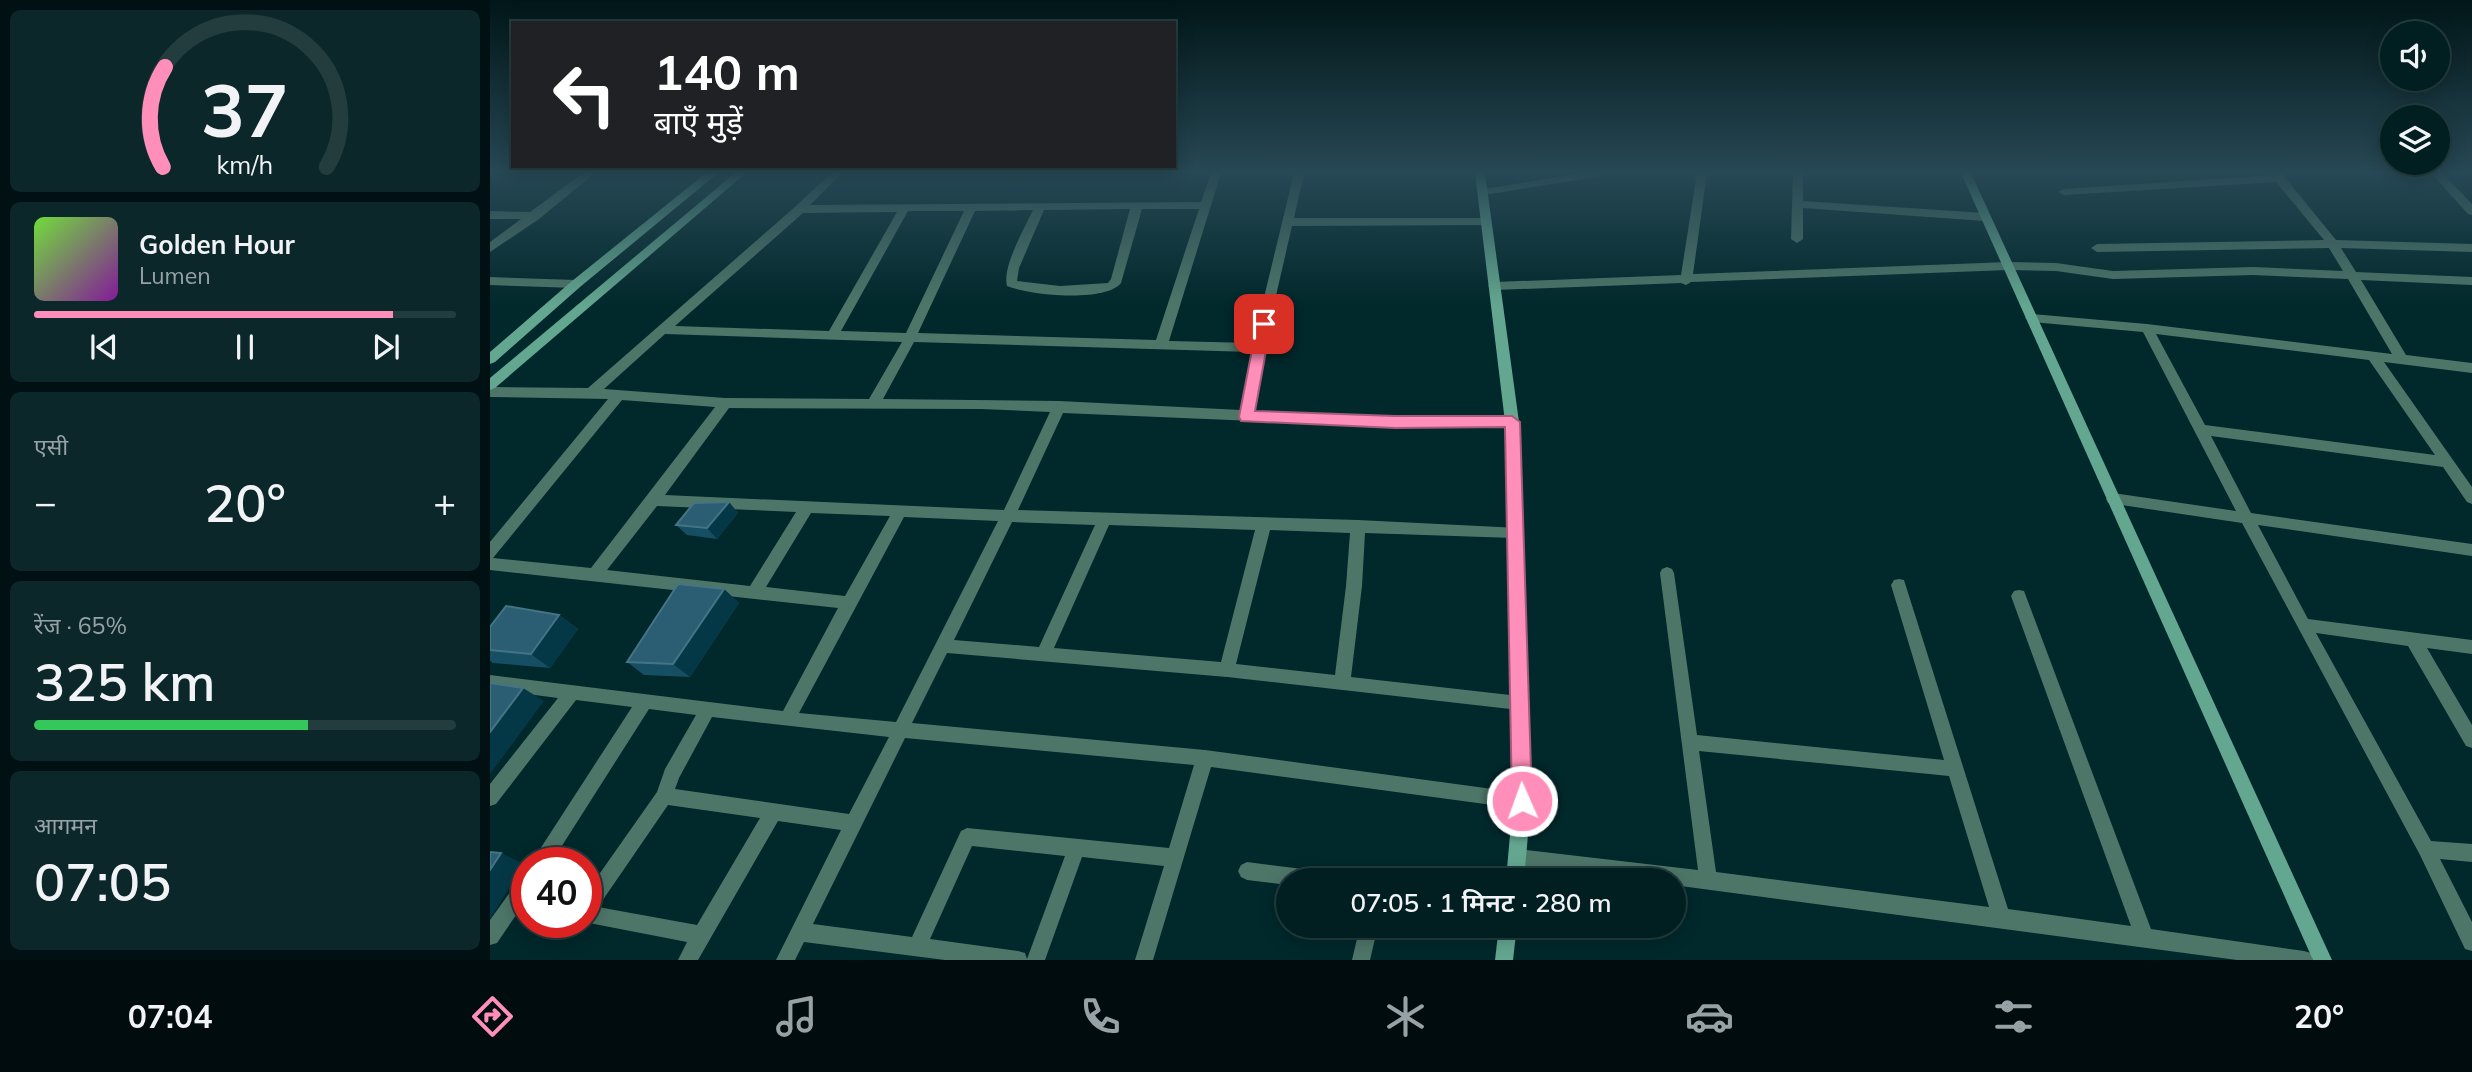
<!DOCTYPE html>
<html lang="hi">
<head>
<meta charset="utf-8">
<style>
  :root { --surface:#011e20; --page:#0b2729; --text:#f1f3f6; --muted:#96a2a5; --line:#233c3e; --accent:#ff8eba }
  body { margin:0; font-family:Mulish,"Noto Sans Devanagari",sans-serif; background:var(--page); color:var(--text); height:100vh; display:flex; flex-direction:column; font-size:26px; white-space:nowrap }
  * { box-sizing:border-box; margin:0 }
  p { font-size:23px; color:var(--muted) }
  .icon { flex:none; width:38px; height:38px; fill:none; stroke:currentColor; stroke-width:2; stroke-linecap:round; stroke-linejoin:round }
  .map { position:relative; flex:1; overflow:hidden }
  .drawer { display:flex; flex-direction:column; gap:10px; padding:10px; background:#011012; width:490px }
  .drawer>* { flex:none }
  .banner { position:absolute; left:21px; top:21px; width:665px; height:147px; border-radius:0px; box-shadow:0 4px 18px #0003,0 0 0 2px var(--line); background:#202124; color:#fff; overflow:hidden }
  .buttons { position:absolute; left:1890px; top:21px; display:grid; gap:14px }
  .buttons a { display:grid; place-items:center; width:70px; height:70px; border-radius:50%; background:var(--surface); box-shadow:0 4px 18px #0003,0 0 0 2px var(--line); font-size:35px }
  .speed { position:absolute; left:21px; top:847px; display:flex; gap:14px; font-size:35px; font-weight:700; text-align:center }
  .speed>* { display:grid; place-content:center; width:91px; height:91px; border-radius:50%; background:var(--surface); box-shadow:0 4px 18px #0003,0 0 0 2px var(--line); line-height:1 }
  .speed .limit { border:10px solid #d22; background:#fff; color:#111 }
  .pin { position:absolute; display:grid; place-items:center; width:60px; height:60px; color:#fff; margin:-30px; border-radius:14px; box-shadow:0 4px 10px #0006 }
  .me { position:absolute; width:77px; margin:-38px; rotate:358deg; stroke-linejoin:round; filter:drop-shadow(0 0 5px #0008) }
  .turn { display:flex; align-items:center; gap:24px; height:147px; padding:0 28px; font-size:32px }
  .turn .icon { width:91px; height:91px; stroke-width:2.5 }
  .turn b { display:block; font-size:49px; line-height:60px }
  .big { font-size:52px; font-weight:600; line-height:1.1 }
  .drawer .card { flex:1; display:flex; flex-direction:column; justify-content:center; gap:10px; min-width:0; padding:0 24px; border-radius:10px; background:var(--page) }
  .drawer .dial { align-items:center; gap:0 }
  .dial svg { height:182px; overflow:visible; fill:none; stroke:var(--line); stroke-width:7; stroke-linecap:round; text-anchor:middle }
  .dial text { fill:var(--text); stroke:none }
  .song { display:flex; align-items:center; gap:21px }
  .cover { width:84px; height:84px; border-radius:10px; background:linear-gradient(135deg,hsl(100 70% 55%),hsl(290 70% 35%)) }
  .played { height:7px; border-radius:4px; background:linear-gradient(90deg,var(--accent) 85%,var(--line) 85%) }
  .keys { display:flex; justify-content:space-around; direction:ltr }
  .heat { display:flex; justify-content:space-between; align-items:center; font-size:38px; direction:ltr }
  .charge { height:10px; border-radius:5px; background:linear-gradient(90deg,#34c759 65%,var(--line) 0) }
  .trip { position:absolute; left:786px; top:868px; width:410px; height:70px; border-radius:35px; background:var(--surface); box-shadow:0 4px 18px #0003,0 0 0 2px var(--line); font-weight:600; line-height:70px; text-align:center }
  .tabs { display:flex; height:112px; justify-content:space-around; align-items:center; background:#000c0d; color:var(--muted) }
  .tabs .icon { width:49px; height:49px }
  .tabs .on { color:var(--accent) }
  .tabs b { font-size:32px; color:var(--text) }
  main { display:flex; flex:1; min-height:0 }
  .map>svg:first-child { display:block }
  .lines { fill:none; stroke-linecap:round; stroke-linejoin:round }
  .street { fill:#4e7668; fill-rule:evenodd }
  .secondary { fill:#64a790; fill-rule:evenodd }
  .wall { fill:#164e64 }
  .shaded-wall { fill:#053847 }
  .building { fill:#2b5e72; stroke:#457485; stroke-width:2 }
  .route { fill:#ff8eba; stroke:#a65c79; stroke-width:2 }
</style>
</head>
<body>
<main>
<section class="drawer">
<div class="card dial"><svg viewBox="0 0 100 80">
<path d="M14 69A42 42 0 1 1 86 69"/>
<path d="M14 69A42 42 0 0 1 15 25" stroke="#ff8eba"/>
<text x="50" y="56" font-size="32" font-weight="700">37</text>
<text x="50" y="72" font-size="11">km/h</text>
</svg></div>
<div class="card">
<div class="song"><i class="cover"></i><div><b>Golden Hour</b><p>Lumen</p></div></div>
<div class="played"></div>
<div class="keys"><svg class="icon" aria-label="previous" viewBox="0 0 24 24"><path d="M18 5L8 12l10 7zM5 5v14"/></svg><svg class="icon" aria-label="pause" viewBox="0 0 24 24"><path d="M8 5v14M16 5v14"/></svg><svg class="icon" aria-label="next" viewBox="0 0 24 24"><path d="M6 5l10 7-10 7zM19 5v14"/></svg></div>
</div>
<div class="card"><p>एसी</p>
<div class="heat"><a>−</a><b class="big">20°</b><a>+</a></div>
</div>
<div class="card"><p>रेंज · 65%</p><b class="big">325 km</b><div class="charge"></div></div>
<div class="card"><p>आगमन</p><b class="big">07:05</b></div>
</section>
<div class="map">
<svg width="1982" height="960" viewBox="0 0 1982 960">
  <rect width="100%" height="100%" fill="#01282b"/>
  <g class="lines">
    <g class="street">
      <path d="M 93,173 L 105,173 L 49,219 L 0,252 L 0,242 L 31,219 L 0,219 L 0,211 L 40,212 Z"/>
      <path d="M 341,173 L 352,173 L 320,205 L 711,202 L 721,173 L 731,173 L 679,341 L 763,343 L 804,173 L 814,173 L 804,218 L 1001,218 L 1001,224 L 997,225 L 802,226 L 774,348 L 764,411 L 905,417 L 1022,417 L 1027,418 L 1029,422 L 1027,426 L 905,427 L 573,413 L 528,510 L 868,520 L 1029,528 L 1031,532 L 1029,536 L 1024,538 L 875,533 L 872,586 L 861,677 L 1029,696 L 1035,698 L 1037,703 L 1035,708 L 1029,710 L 737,677 L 457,653 L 422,723 L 715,750 L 1032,793 L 1038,795 L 1041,801 L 1038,807 L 1032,809 L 721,767 L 663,960 L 645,960 L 674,866 L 592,857 L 555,960 L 455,960 L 314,942 L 305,960 L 286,960 L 351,830 L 288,821 L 208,960 L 188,960 L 197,942 L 94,922 L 96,922 L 96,893 L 167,792 L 175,769 L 206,715 L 159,709 L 61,863 L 41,863 L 142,707 L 86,700 L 6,804 L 0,806 L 0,784 L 68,698 L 0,689 L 0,675 L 293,711 L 348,608 L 0,570 L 0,542 L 118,399 L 0,397 L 0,387 L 98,388 L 306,206 ZM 640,209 L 621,279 L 618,283 L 570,286 L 527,281 L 529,268 L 554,210 ZM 652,209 L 709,209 L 666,340 L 428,333 L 485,211 L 543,210 C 534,229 512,267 517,286 C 539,295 615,303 631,283 ZM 418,211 L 474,211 L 416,333 L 351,331 ZM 407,212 L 339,331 L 185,326 L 313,213 ZM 175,334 L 412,342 L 379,399 L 235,398 L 114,389 ZM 424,342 L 761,352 L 751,410 L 569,401 L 393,399 ZM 132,400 L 225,407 L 101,568 L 3,558 ZM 239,408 L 491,409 L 560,412 L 514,510 L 175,495 ZM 167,506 L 306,512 L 260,586 L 117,570 ZM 321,513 L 400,516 L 355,596 L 276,587 ZM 414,517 L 508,521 L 406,722 L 309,713 ZM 522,522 L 605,525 L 549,647 L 464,640 ZM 619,525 L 765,530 L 731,662 L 564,648 ZM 780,530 L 860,533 L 856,586 L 845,675 L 746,664 ZM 222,717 L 399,737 L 359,814 L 185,789 L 189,778 ZM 415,738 L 704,765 L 679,848 L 477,828 L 471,831 L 422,937 L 323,924 ZM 178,805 L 270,818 L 207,925 L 108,907 ZM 482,846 L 575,856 L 537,959 L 535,953 L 528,951 L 440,939 Z"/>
      <path d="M 1092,173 L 1116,173 L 1111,176 L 994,195 L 988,192 L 994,189 Z"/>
      <path d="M 1207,173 L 1217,173 L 1203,274 L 1518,262 L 1566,263 L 1623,271 L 1763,267 L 1853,271 L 1839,248 L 1607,252 L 1601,248 L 1607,244 L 1834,240 L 1786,182 L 1574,195 L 1568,192 L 1574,189 L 1781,175 L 1780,173 L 1791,173 L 1794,176 L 1846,240 L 1982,244 L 1982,252 L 1851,248 L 1866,272 L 1982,277 L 1982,285 L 1871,280 L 1916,355 L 1982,363 L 1982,373 L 1894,362 L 1982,487 L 1982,504 L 1977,502 L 1953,467 L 1721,436 L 1761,513 L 1982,544 L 1982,556 L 1768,525 L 1818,619 L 1982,640 L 1982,654 L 1937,648 L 1982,725 L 1982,748 L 1976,746 L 1918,646 L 1826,633 L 1941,841 L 1982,844 L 1982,862 L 1950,859 L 1982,922 L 1982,951 L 1975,949 L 1930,855 L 1752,523 L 1618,503 L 1616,499 L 1618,495 L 1623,493 L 1746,511 L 1653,332 L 1541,322 L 1535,318 L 1541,314 L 1657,324 L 1902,354 L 1858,279 L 1763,275 L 1623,279 L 1566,271 L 1518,270 L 1201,282 L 1196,285 L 1191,283 L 1004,290 L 998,286 L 1004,282 L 1191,275 ZM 1666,334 L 1879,360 L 1945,455 L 1715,425 Z"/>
      <path d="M 1303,173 L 1313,173 L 1313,201 L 1495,213 L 1501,217 L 1495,221 L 1313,208 L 1313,239 L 1307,243 L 1301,239 Z"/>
      <path d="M 1941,173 L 1952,173 L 1982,204 L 1982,215 L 1978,214 Z"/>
      <path d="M 0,277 L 86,280 L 92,284 L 86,288 L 0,285 Z"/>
      <path d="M 1177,567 L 1182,569 L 1184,573 L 1207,735 L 1454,760 L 1401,585 L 1404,580 L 1409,579 L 1414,580 L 1518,909 L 1641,926 L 1521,596 L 1524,591 L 1529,590 L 1534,591 L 1661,929 L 1814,951 L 1821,953 L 1823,960 L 1747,960 L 1183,885 L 1183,880 L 1146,880 L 1028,867 L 1022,864 L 1019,858 L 1022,852 L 1028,849 L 1208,870 L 1170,573 L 1172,569 ZM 1209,751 L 1459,776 L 1499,907 L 1226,872 Z"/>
      <path d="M 757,862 L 829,871 L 835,874 L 838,880 L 798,880 L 798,885 L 757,880 L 751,877 L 748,871 L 751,865 Z"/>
      <path d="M 37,874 L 37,899 L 7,943 L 0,945 L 0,920 L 31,877 Z"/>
      <path d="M 870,926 L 888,926 L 880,960 L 862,960 Z"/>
    </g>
    <g class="secondary">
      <path d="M 216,173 L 228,173 L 90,287 L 5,362 L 0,364 L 0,352 L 82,281 Z"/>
      <path d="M 245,173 L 256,173 L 5,388 L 0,390 L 0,378 Z"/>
      <path d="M 985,173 L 995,173 L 1029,422 L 1041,801 L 1034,880 L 1016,880 L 1023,801 L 1015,422 Z"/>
      <path d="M 1471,173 L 1481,173 L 1842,960 L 1823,960 Z"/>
      <path d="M 1009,926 L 1027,926 L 1023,960 L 1005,960 Z"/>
    </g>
  </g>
  <g class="wall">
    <path d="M 239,502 L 248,513 L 227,539 L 197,535 L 186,525 Z"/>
    <path d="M 234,589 L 249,603 L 200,677 L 154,675 L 137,662 Z"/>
    <path d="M 69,615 L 88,629 L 60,668 L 3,663 L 0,661 L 0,650 Z"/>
  </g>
  <g class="shaded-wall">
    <path d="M 239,502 L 248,513 L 227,539 L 217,528 Z"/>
    <path d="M 234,589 L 249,603 L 200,677 L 183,664 Z"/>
    <path d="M 69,615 L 88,629 L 60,668 L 41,654 Z"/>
    <path d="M 33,688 L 54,701 L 0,774 L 0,732 Z"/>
    <path d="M 11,853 L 34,864 L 0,919 L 0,870 Z"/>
  </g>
  <g class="building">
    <path d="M 239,502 L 217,528 L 186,525 L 204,503 Z"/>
    <path d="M 188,584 L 234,589 L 183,664 L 137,662 Z"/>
    <path d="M 16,606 L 69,615 L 41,654 L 0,650 L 0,627 Z"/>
    <path d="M 0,683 L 33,688 L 0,732 Z"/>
    <path d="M 0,852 L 11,853 L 0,870 Z"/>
  </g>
  <linearGradient id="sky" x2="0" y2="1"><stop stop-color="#011618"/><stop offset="0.56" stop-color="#274855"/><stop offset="1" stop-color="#274855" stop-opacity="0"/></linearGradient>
  <rect width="1982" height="307" fill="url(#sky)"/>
  <path class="route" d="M 774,319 L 781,324 L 765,411 L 905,416 L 1022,416 L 1030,422 L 1042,801 L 1039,807 L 1032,810 L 1025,807 L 1022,801 L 1015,427 L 905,428 L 751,421 L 749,417 L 767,324 Z"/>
</svg>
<div class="buttons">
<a><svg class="icon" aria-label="sound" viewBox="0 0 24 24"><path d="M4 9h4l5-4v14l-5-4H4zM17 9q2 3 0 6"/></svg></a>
<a><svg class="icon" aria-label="layers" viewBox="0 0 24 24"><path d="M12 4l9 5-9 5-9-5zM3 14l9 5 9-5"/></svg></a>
</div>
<div class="speed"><div class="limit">40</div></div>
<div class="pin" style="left:774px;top:324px;background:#d93025"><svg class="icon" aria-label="arrive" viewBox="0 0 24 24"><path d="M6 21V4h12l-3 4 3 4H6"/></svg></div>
<svg class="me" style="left:1032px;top:801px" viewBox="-20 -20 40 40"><circle r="17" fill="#ff8eba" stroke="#fff" stroke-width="3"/><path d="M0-11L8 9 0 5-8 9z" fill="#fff"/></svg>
<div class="trip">07:05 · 1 मिनट · 280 m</div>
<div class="banner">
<div class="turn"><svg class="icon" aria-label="left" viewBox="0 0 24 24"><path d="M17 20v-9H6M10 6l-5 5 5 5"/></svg><div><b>140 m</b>बाएँ मुड़ें</div></div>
</div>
</div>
</main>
<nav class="tabs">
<b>07:04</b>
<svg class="icon on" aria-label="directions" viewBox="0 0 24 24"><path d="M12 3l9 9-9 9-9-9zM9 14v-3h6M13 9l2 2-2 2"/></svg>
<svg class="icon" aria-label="music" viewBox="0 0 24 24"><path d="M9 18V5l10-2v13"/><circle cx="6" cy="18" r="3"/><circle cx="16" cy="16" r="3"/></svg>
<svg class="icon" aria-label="phone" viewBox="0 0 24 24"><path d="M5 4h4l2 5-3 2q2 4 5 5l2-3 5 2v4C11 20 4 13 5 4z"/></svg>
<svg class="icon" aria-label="climate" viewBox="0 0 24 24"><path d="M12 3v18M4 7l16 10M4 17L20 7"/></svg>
<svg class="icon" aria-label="car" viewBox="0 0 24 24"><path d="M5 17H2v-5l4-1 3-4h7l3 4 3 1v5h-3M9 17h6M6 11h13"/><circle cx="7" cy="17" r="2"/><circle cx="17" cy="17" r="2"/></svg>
<svg class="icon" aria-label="filters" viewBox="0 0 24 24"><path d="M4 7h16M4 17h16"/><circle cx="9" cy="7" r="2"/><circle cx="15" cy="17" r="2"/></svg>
<b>20°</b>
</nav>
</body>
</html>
